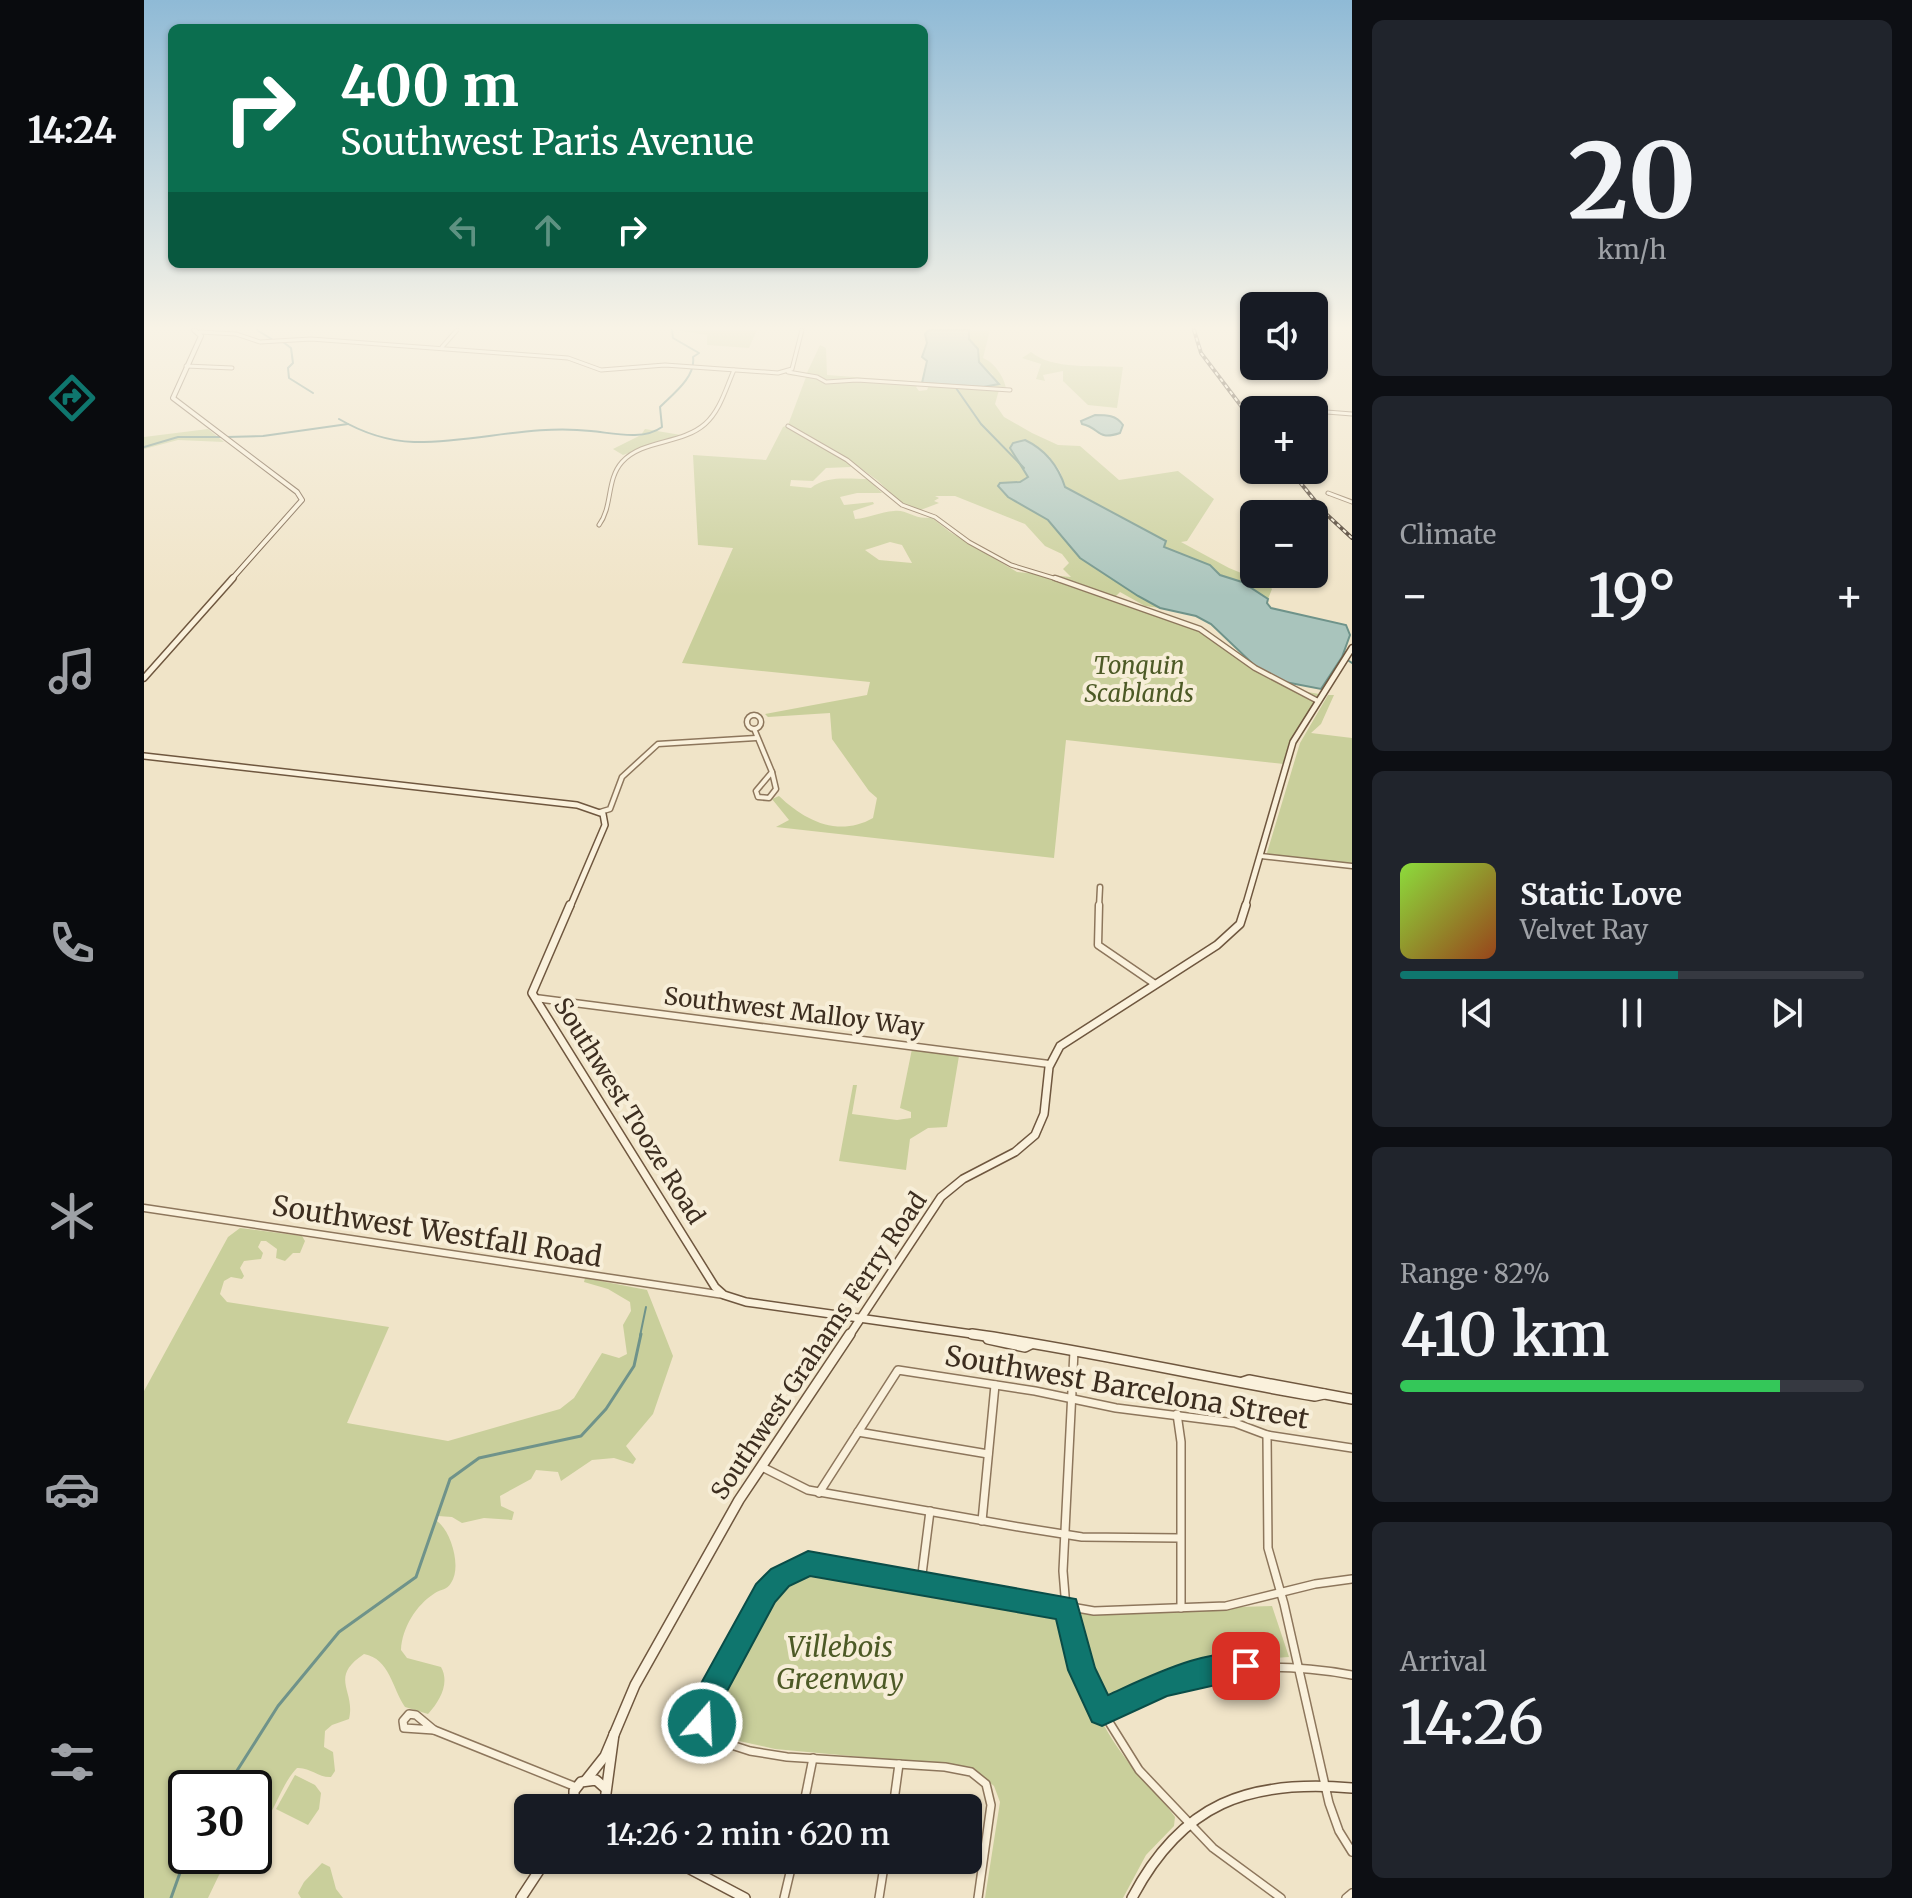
<!DOCTYPE html>
<html lang="en">
<head>
<meta charset="utf-8">
<style>
  :root { --surface:#171b24; --page:#20242c; --text:#f1f3f6; --muted:#9ea1a6; --line:#363941; --accent:#0f766e }
  body { margin:0; font-family:Merriweather,serif; background:var(--page); color:var(--text); height:100vh; display:flex; flex-direction:column; font-size:30px; white-space:nowrap }
  * { box-sizing:border-box; margin:0 }
  p { font-size:26px; color:var(--muted) }
  .icon { flex:none; width:44px; height:44px; fill:none; stroke:currentColor; stroke-width:2; stroke-linecap:round; stroke-linejoin:round }
  .map { position:relative; flex:1; overflow:hidden }
  .side { display:flex; flex-direction:column; gap:20px; padding:20px; background:#0d0f14; width:560px }
  .side>* { flex:none }
  .guide { position:absolute; left:24px; top:24px; width:760px; height:244px; border-radius:12px; box-shadow:0 2px 6px #0004; background:#0b6e4f; color:#fff; overflow:hidden }
  .tools { position:absolute; left:1096px; top:292px; display:grid; gap:16px }
  .tools a { display:grid; place-items:center; width:88px; height:88px; border-radius:12px; background:var(--surface); box-shadow:0 2px 6px #0004; font-size:40px }
  .speed { position:absolute; left:24px; top:1770px; display:flex; gap:16px; font-size:40px; font-weight:700; text-align:center }
  .speed>* { display:grid; place-content:center; width:104px; height:104px; border-radius:50%; background:var(--surface); box-shadow:0 2px 6px #0004; line-height:1 }
  .speed .limit { border:4px solid #111; border-radius:12px; background:#fff; color:#111 }
  .pin { position:absolute; display:grid; place-items:center; width:68px; height:68px; color:#fff; margin:-34px; border-radius:16px; box-shadow:0 4px 12px #0006 }
  .me { position:absolute; width:88px; margin:-44px; rotate:19deg; stroke-linejoin:round; filter:drop-shadow(0 0 6px #0008) }
  .turn { display:flex; align-items:center; gap:28px; height:168px; padding:0 40px; font-size:36px }
  .turn .icon { width:104px; height:104px; stroke-width:2.5 }
  .turn b { display:block; font-size:56px; line-height:68px }
  .lanes { display:flex; align-items:center; height:76px; padding:0 40px; background:#0003; justify-content:center; gap:40px; direction:ltr }
  .lanes .off { opacity:.35 }
  .big { font-size:60px; font-weight:600; line-height:1.1 }
  .side .card { flex:1; display:flex; flex-direction:column; justify-content:center; gap:12px; min-width:0; padding:0 28px; border-radius:12px; background:var(--page) }
  .side .dial { align-items:center; gap:0 }
  .dial b { font-size:104px; line-height:1 }
  .song { display:flex; align-items:center; gap:24px }
  .cover { width:96px; height:96px; border-radius:12px; background:linear-gradient(135deg,hsl(90 70% 55%),hsl(20 70% 35%)) }
  .played { height:8px; border-radius:4px; background:linear-gradient(90deg,var(--accent) 60%,var(--line) 60%) }
  .keys { display:flex; justify-content:space-around; direction:ltr }
  .heat { display:flex; justify-content:space-between; align-items:center; font-size:44px; direction:ltr }
  .charge { height:12px; border-radius:6px; background:linear-gradient(90deg,#34c759 82%,var(--line) 0) }
  .trip { position:absolute; left:370px; top:1794px; width:468px; height:80px; border-radius:12px; background:var(--surface); box-shadow:0 2px 6px #0004; font-weight:600; line-height:80px; text-align:center }
  main { display:flex; flex:1; min-height:0 }
  .menu { display:flex; flex-direction:column; width:144px; justify-content:space-around; align-items:center; background:#090b0e; color:var(--muted) }
  .menu .icon { width:56px; height:56px }
  .menu .current { color:var(--accent) }
  .menu b { font-size:36px; color:var(--text) }
  .map>svg:first-child { display:block }
  .green { fill:#c9cf9b; fill-rule:evenodd }
  .water { fill:#a9c4bc; stroke:#6f938a; stroke-width:2 }
  .lines { fill:none; stroke-linecap:round; stroke-linejoin:round }
  .stream-far1 { stroke:#6f938a; stroke-width:2 }
  .stream { stroke:#6f938a; stroke-width:3 }
  .street-far3-casing { stroke:#8d765c; stroke-width:5 }
  .street-far2-casing { stroke:#8d765c; stroke-width:7 }
  .street-far1-casing { stroke:#8d765c; stroke-width:9 }
  .street-casing { stroke:#8d765c; stroke-width:10 }
  .secondary-far3-casing { stroke:#6f573f; stroke-width:6 }
  .secondary-far2-casing { stroke:#6f573f; stroke-width:8 }
  .secondary-far1-casing { stroke:#6f573f; stroke-width:10 }
  .secondary-casing { stroke:#6f573f; stroke-width:12 }
  .street-far3 { stroke:#faf1dc; stroke-width:3 }
  .street-far2 { stroke:#faf1dc; stroke-width:4 }
  .street-far1 { stroke:#faf1dc; stroke-width:6 }
  .street { stroke:#faf1dc; stroke-width:7 }
  .secondary-far3 { stroke:#faf1dc; stroke-width:4 }
  .secondary-far2 { stroke:#faf1dc; stroke-width:5 }
  .secondary-far1 { stroke:#faf1dc; stroke-width:7 }
  .secondary { stroke:#faf1dc; stroke-width:9 }
  .rail-casing { stroke:#3d2e20; stroke-width:4 }
  .rail { stroke:#f7eed8; stroke-width:2; stroke-dasharray:4; stroke-linecap:butt }
  .route { fill:#0f766e; stroke:#0a4d48; stroke-width:2 }
  .labels { text-anchor:middle; stroke-width:8; stroke-linejoin:round; paint-order:stroke }
  .park-label { font-size:24px; font-style:italic; fill:#4d5a26; stroke:#f7eed8 }
  .street-label { font-size:24px; fill:#3d2e20; stroke:#f7eed8 }
  .near-street-label { font-size:28px; fill:#3d2e20; stroke:#f7eed8 }
  .near-park-label { font-size:28px; font-style:italic; fill:#4d5a26; stroke:#f7eed8 }
</style>
</head>
<body>
<main>
<nav class="menu">
<b>14:24</b>
<svg class="icon current" aria-label="directions" viewBox="0 0 24 24"><path d="M12 3l9 9-9 9-9-9zM9 14v-3h6M13 9l2 2-2 2"/></svg>
<svg class="icon" aria-label="music" viewBox="0 0 24 24"><path d="M9 18V5l10-2v13"/><circle cx="6" cy="18" r="3"/><circle cx="16" cy="16" r="3"/></svg>
<svg class="icon" aria-label="phone" viewBox="0 0 24 24"><path d="M5 4h4l2 5-3 2q2 4 5 5l2-3 5 2v4C11 20 4 13 5 4z"/></svg>
<svg class="icon" aria-label="climate" viewBox="0 0 24 24"><path d="M12 3v18M4 7l16 10M4 17L20 7"/></svg>
<svg class="icon" aria-label="car" viewBox="0 0 24 24"><path d="M5 17H2v-5l4-1 3-4h7l3 4 3 1v5h-3M9 17h6M6 11h13"/><circle cx="7" cy="17" r="2"/><circle cx="17" cy="17" r="2"/></svg>
<svg class="icon" aria-label="filters" viewBox="0 0 24 24"><path d="M4 7h16M4 17h16"/><circle cx="9" cy="7" r="2"/><circle cx="15" cy="17" r="2"/></svg>
</nav>
<div class="map">
<svg width="1208" height="1898" viewBox="0 0 1208 1898">
  <rect width="100%" height="100%" fill="#f0e4c8"/>
  <g class="green">
    <path d="M 533,330 L 613,330 L 605,348 L 563,345 L 563,335 Z"/>
    <path d="M 825,330 L 846,330 L 839,358 C 850,362 860,377 862,388 L 839,387 L 849,375 L 835,362 L 834,349 L 825,339 Z"/>
    <path d="M 676,345 L 682,348 L 683,375 L 778,382 L 772,387 L 775,391 L 783,390 L 785,385 L 855,390 L 851,404 L 860,417 L 888,433 L 914,445 L 936,446 L 975,480 L 1034,471 L 1070,499 L 1043,541 L 1037,542 L 1085,568 L 1124,584 L 1128,589 L 1124,599 L 1098,582 L 1076,575 L 1066,565 L 1019,547 L 1022,542 L 921,487 L 916,471 L 905,456 L 874,457 L 979,586 L 1016,608 L 1001,606 L 976,592 L 969,599 L 1054,626 L 1119,676 L 1152,690 L 1175,694 L 1149,739 L 1140,764 L 922,740 L 910,858 L 632,827 L 645,820 L 628,799 L 635,796 C 660,820 694,838 729,818 L 733,798 L 725,791 L 688,739 L 686,713 L 624,717 L 621,714 L 723,695 L 726,682 L 538,663 L 589,548 L 554,545 L 549,455 L 622,460 L 639,427 L 644,425 L 662,377 L 643,375 L 662,375 ZM 701,457 L 733,480 L 761,507 L 774,511 L 795,503 L 790,501 L 795,498 L 791,496 L 811,496 L 881,524 L 901,546 L 918,554 L 925,563 L 919,569 L 927,577 L 873,572 L 806,532 L 787,517 C 772,521 763,509 750,511 C 736,512 725,518 711,519 L 709,511 L 730,504 L 729,502 L 700,505 L 696,497 L 713,493 L 738,493 L 724,479 C 706,479 682,475 667,488 L 646,486 L 647,480 L 669,481 L 682,468 L 707,467 ZM 746,542 L 758,545 L 768,563 L 735,560 L 721,550 Z"/>
    <path d="M 887,352 C 908,370 952,365 979,367 L 973,408 L 944,405 L 919,381 L 919,371 L 899,375 L 901,381 L 892,379 L 897,364 L 878,358 Z"/>
    <path d="M 64,429 L 80,442 L 34,440 L 0,449 L 0,437 Z"/>
    <path d="M 501,429 L 537,435 L 479,455 L 469,449 L 497,435 Z"/>
    <path d="M 1184,695 L 1190,695 L 1177,724 L 1167,733 L 1208,738 L 1208,865 L 1122,856 L 1156,743 Z"/>
    <path d="M 768,1049 L 815,1056 L 803,1127 L 784,1128 L 766,1139 L 762,1170 L 695,1161 L 709,1085 L 713,1085 L 708,1114 L 753,1120 L 767,1118 L 767,1112 L 756,1108 Z"/>
    <path d="M 96,1228 L 158,1236 L 161,1241 L 156,1253 L 149,1253 L 141,1261 L 132,1258 L 133,1249 L 122,1241 L 117,1241 L 114,1247 L 119,1253 L 117,1259 L 100,1261 L 96,1268 L 100,1276 L 98,1279 L 87,1277 L 80,1281 L 76,1294 L 83,1302 L 245,1327 L 203,1423 L 304,1441 L 416,1409 L 430,1398 L 458,1353 L 475,1358 L 483,1354 L 479,1325 L 487,1311 L 486,1302 L 464,1289 L 440,1282 L 441,1278 L 503,1290 L 529,1356 L 509,1414 L 482,1446 L 492,1459 L 489,1464 L 470,1458 L 448,1460 L 417,1481 L 414,1472 L 392,1470 L 387,1479 L 356,1496 L 357,1506 L 370,1512 L 368,1520 L 340,1518 L 318,1523 L 308,1517 L 294,1516 L 293,1521 C 307,1531 318,1567 307,1583 C 303,1590 297,1589 291,1593 C 272,1605 258,1628 257,1650 L 263,1658 L 297,1667 C 306,1683 296,1701 284,1714 L 261,1707 C 248,1688 246,1659 220,1654 C 184,1678 212,1690 205,1719 L 188,1725 L 181,1731 L 180,1747 L 189,1752 L 191,1771 L 187,1777 C 175,1778 166,1767 153,1768 C 134,1788 131,1818 110,1832 L 110,1788 L 42,1788 L 42,1856 L 92,1856 L 75,1875 L 64,1898 L 0,1898 L 0,1391 L 84,1237 Z"/>
    <path d="M 665,1568 L 914,1609 L 920,1613 C 932,1664 948,1713 979,1755 C 995,1777 1016,1796 1031,1817 L 1030,1826 L 1002,1855 L 979,1898 L 841,1898 L 856,1802 L 850,1786 L 827,1767 L 631,1749 L 586,1739 L 568,1725 L 567,1708 L 623,1605 L 633,1590 Z"/>
    <path d="M 1128,1606 L 1145,1657 L 1056,1663 L 959,1706 L 941,1664 L 928,1612 Z"/>
    <path d="M 151,1775 L 171,1785 L 177,1793 L 175,1809 L 164,1825 L 132,1809 Z"/>
    <path d="M 178,1863 L 186,1867 L 192,1889 L 199,1898 L 157,1898 L 154,1893 L 160,1882 Z"/>
  </g>
  <g class="water">
    <path d="M 785,330 L 825,330 L 825,339 L 834,349 L 835,362 L 855,384 L 839,387 L 778,383 L 783,361 L 778,357 L 783,343 L 781,334 Z"/>
    <path d="M 951,415 C 963,415 972,415 979,425 L 976,433 C 952,441 957,428 938,424 L 937,421 Z"/>
    <path d="M 881,440 C 902,450 914,465 921,487 L 1022,541 L 1020,547 L 1066,565 L 1076,575 L 1098,582 L 1124,599 L 1123,603 L 1127,608 L 1202,625 L 1206,635 L 1198,657 L 1177,689 L 1141,682 L 1111,666 L 1067,624 L 1052,616 L 1016,608 L 994,596 L 936,558 L 904,520 L 864,497 L 854,486 L 856,483 L 876,482 L 884,477 L 866,448 L 869,443 Z"/>
  </g>
  <g class="lines">
    <g class="stream-far1">
      <path d="M 113,330 L 129,340"/>
      <path d="M 139,342 L 147,348 L 149,363 L 144,368 L 145,378 L 169,393"/>
      <path d="M 812,388 L 837,424 L 880,468"/>
      <path d="M 195,419 C 219,433 242,441 270,442 C 331,443 385,424 447,431 C 469,433 499,441 518,427 L 516,407 C 529,394 552,377 549,357 L 555,353 L 529,338 L 528,330"/>
      <path d="M 83,437 L 119,436 L 204,424"/>
      <path d="M 0,447 L 34,437 L 77,437"/>
      <path d="M 1205,661 L 1208,663"/>
      <path d="M 496,1336 L 502,1307"/>
    </g>
    <g class="stream">
      <path d="M 82,1788 L 134,1706 L 195,1632 L 272,1577 L 306,1479 L 335,1458 L 437,1436 L 462,1409 L 490,1366 L 497,1334"/>
      <path d="M 27,1898 L 42,1856"/>
    </g>
    <g class="street-far3-casing">
      <g id="street-far3">
        <path d="M 56,332 L 92,334 L 116,342 L 167,339 L 424,358 L 457,370 L 521,365 L 634,373 L 648,369 L 658,330"/>
        <path d="M 298,347 L 313,330"/>
        <path d="M 42,366 L 88,368"/>
        <path d="M 644,372 L 673,377 L 682,382 L 713,380 L 866,390"/>
        <path d="M 1108,407 L 1154,410"/>
        <path d="M 1170,411 L 1208,414"/>
        <path d="M 644,426 L 703,460 L 758,505 L 791,517 L 825,542 L 867,565 L 916,580"/>
        <path d="M 1184,493 L 1208,502"/>
        <path d="M 455,525 C 469,506 462,480 478,462 C 499,439 537,445 561,424 C 576,411 582,388 590,370"/>
      </g>
    </g>
    <g class="street-far2-casing">
      <g id="street-far2">
        <path d="M 911,578 L 1056,629 L 1111,668 L 1174,701"/>
        <circle cx="610" cy="722" r="7"/>
        <path d="M 611,731 L 628,772"/>
        <path d="M 628,772 L 632,789 L 625,798 L 614,797 L 612,791 Z"/>
        <path d="M 456,812 L 466,809 L 478,777 L 514,744 L 612,738"/>
        <path d="M 1117,856 L 1208,866"/>
        <path d="M 955,907 L 956,887"/>
      </g>
    </g>
    <g class="street-far1-casing">
      <g id="street-far1">
        <path d="M 955,905 L 954,945 L 1011,984"/>
        <path d="M 391,998 L 905,1064"/>
        <path d="M 0,1208 L 580,1295"/>
      </g>
    </g>
    <g class="street-casing">
      <g id="street">
        <path d="M 930,1351 L 919,1571 L 922,1608 L 938,1670 L 950,1698 L 995,1770 L 1069,1848 L 1137,1898"/>
        <path d="M 1033,1414 L 1037,1442 L 1037,1608"/>
        <path d="M 714,1432 L 844,1454"/>
        <path d="M 1123,1435 L 1124,1548 L 1140,1604 L 1185,1803 L 1195,1831 L 1208,1852"/>
        <path d="M 618,1467 L 664,1490 L 875,1527 L 938,1537 L 1035,1538"/>
        <path d="M 675,1493 L 754,1370 L 891,1391 L 972,1408 L 1091,1423 L 1123,1435 L 1208,1448"/>
        <path d="M 838,1521 L 851,1385"/>
        <path d="M 777,1582 L 786,1511"/>
        <path d="M 958,1713 C 1050,1670 1107,1657 1208,1675"/>
        <path d="M 265,1714 L 272,1715 L 290,1730 L 260,1728 L 259,1721 Z"/>
        <path d="M 290,1730 L 432,1787"/>
        <path d="M 659,1808 L 669,1758"/>
        <path d="M 749,1808 L 755,1764"/>
        <path d="M 640,1898 L 649,1860"/>
        <path d="M 735,1898 L 741,1860"/>
        <path d="M 834,1898 L 847,1805 L 842,1784 L 827,1772 L 801,1767 L 643,1757 L 606,1751 L 578,1742 L 560,1728 L 560,1706 L 626,1586 L 657,1565 L 677,1563 L 950,1611 L 1082,1606 L 1171,1584 L 1208,1579"/>
        <path d="M 1202,1898 L 1208,1893"/>
      </g>
    </g>
    <g class="secondary-far3-casing">
      <path id="secondary-far3" d="M 50,330 L 57,336 L 29,398 L 153,492 L 158,500 L 87,580"/>
    </g>
    <g class="secondary-far2-casing">
      <g id="secondary-far2">
        <path d="M 0,678 L 89,578"/>
        <path d="M 0,756 L 433,805 L 459,814 L 461,825 L 426,907"/>
        <path d="M 1101,907 L 1149,742 L 1208,648"/>
      </g>
    </g>
    <g class="secondary-far1-casing">
      <g id="secondary-far1">
        <path d="M 426,905 L 388,993 L 571,1287 L 580,1295 L 602,1302 L 842,1336"/>
        <path d="M 705,1336 L 797,1197 L 819,1179 L 871,1152 L 891,1135 L 900,1114 L 905,1067 L 916,1046 L 1073,945 L 1096,924 L 1102,905"/>
      </g>
    </g>
    <g class="secondary-casing">
      <g id="secondary">
        <path d="M 828,1334 C 943,1350 1057,1377 1171,1396 L 1180,1394"/>
        <path d="M 844,1339 L 881,1347 L 887,1344"/>
        <path d="M 1099,1382 L 1105,1380 L 1208,1399"/>
        <path d="M 442,1780 L 461,1756 L 491,1685 L 595,1500 L 706,1334"/>
        <path d="M 430,1808 L 430,1791 L 437,1782 L 452,1780 L 461,1788"/>
        <path d="M 460,1808 L 470,1734"/>
        <path d="M 529,1860 L 601,1898"/>
        <path d="M 377,1898 L 402,1860"/>
        <path d="M 988,1898 C 1038,1803 1104,1779 1208,1788"/>
      </g>
    </g>
    <use href="#street-far3" class="street-far3"/>
    <use href="#street-far2" class="street-far2"/>
    <use href="#street-far1" class="street-far1"/>
    <use href="#street" class="street"/>
    <use href="#secondary-far3" class="secondary-far3"/>
    <use href="#secondary-far2" class="secondary-far2"/>
    <use href="#secondary-far1" class="secondary-far1"/>
    <use href="#secondary" class="secondary"/>
    <g class="rail-casing">
      <g id="rail">
        <path d="M 1050,330 L 1057,353 L 1110,423"/>
        <path d="M 1146,470 L 1181,513 L 1208,538"/>
      </g>
    </g>
    <use href="#rail" class="rail"/>
  </g>
  <linearGradient id="sky" x2="0" y2="1"><stop stop-color="#8fbad6"/><stop offset="0.55" stop-color="#f8f3e6"/><stop offset="1" stop-color="#f8f3e6" stop-opacity="0"/></linearGradient>
  <rect width="1208" height="596" fill="url(#sky)"/>
  <path class="route" d="M 664,1551 L 932,1599 L 951,1668 L 964,1695 C 1000,1679 1074,1641 1112,1657 L 1116,1666 L 1112,1676 L 1023,1696 L 958,1726 L 948,1722 L 924,1670 L 912,1619 L 666,1576 L 645,1586 L 631,1602 L 574,1708 L 568,1733 L 558,1737 L 548,1733 L 544,1723 L 550,1696 L 612,1584 L 627,1569 Z"/>
  <g class="labels">
    <g class="park-label">
      <text x="995" y="674">Tonquin<tspan x="995" dy="28">Scablands</tspan></text>
    </g>
    <g class="street-label">
      <text transform="translate(650 1012) rotate(7)" y="8">Southwest Malloy Way</text>
      <text transform="translate(485 1111) rotate(58)" y="8">Southwest Tooze Road</text>
      <text transform="translate(675 1346) rotate(-56)" y="8">Southwest Grahams Ferry Road</text>
    </g>
    <g class="near-street-label">
      <text transform="translate(293 1231) rotate(9)" y="10">Southwest Westfall Road</text>
      <text transform="translate(983 1387) rotate(10)" y="10">Southwest Barcelona Street</text>
    </g>
    <g class="near-park-label">
      <text x="696" y="1657">Villebois<tspan x="696" dy="32">Greenway</tspan></text>
    </g>
  </g>
</svg>
<div class="tools">
<a><svg class="icon" aria-label="sound" viewBox="0 0 24 24"><path d="M4 9h4l5-4v14l-5-4H4zM17 9q2 3 0 6"/></svg></a>
<a>+</a>
<a>−</a>
</div>
<div class="speed"><div class="limit">30</div></div>
<div class="pin" style="left:1102px;top:1666px;background:#d93025"><svg class="icon" aria-label="arrive" viewBox="0 0 24 24"><path d="M6 21V4h12l-3 4 3 4H6"/></svg></div>
<svg class="me" style="left:558px;top:1723px" viewBox="-20 -20 40 40"><circle r="17" fill="#0f766e" stroke="#fff" stroke-width="3"/><path d="M0-11L8 9 0 5-8 9z" fill="#fff"/></svg>
<div class="trip">14:26 · 2 min · 620 m</div>
<div class="guide">
<div class="turn"><svg class="icon" aria-label="right" viewBox="0 0 24 24"><path d="M7 20v-9h11M14 6l5 5-5 5"/></svg><div><b>400 m</b>Southwest Paris Avenue</div></div>
<div class="lanes"><svg class="icon off" aria-label="left" viewBox="0 0 24 24"><path d="M17 20v-9H6M10 6l-5 5 5 5"/></svg><svg class="icon off" aria-label="ahead" viewBox="0 0 24 24"><path d="M12 20V5M6 11l6-6 6 6"/></svg><svg class="icon" aria-label="right" viewBox="0 0 24 24"><path d="M7 20v-9h11M14 6l5 5-5 5"/></svg></div>
</div>
</div>
<section class="side">
<div class="card dial"><b>20</b><p>km/h</p></div>
<div class="card"><p>Climate</p>
<div class="heat"><a>−</a><b class="big">19°</b><a>+</a></div>
</div>
<div class="card">
<div class="song"><i class="cover"></i><div><b>Static Love</b><p>Velvet Ray</p></div></div>
<div class="played"></div>
<div class="keys"><svg class="icon" aria-label="previous" viewBox="0 0 24 24"><path d="M18 5L8 12l10 7zM5 5v14"/></svg><svg class="icon" aria-label="pause" viewBox="0 0 24 24"><path d="M8 5v14M16 5v14"/></svg><svg class="icon" aria-label="next" viewBox="0 0 24 24"><path d="M6 5l10 7-10 7zM19 5v14"/></svg></div>
</div>
<div class="card"><p>Range · 82%</p><b class="big">410 km</b><div class="charge"></div></div>
<div class="card"><p>Arrival</p><b class="big">14:26</b></div>
</section>
</main>
</body>
</html>
